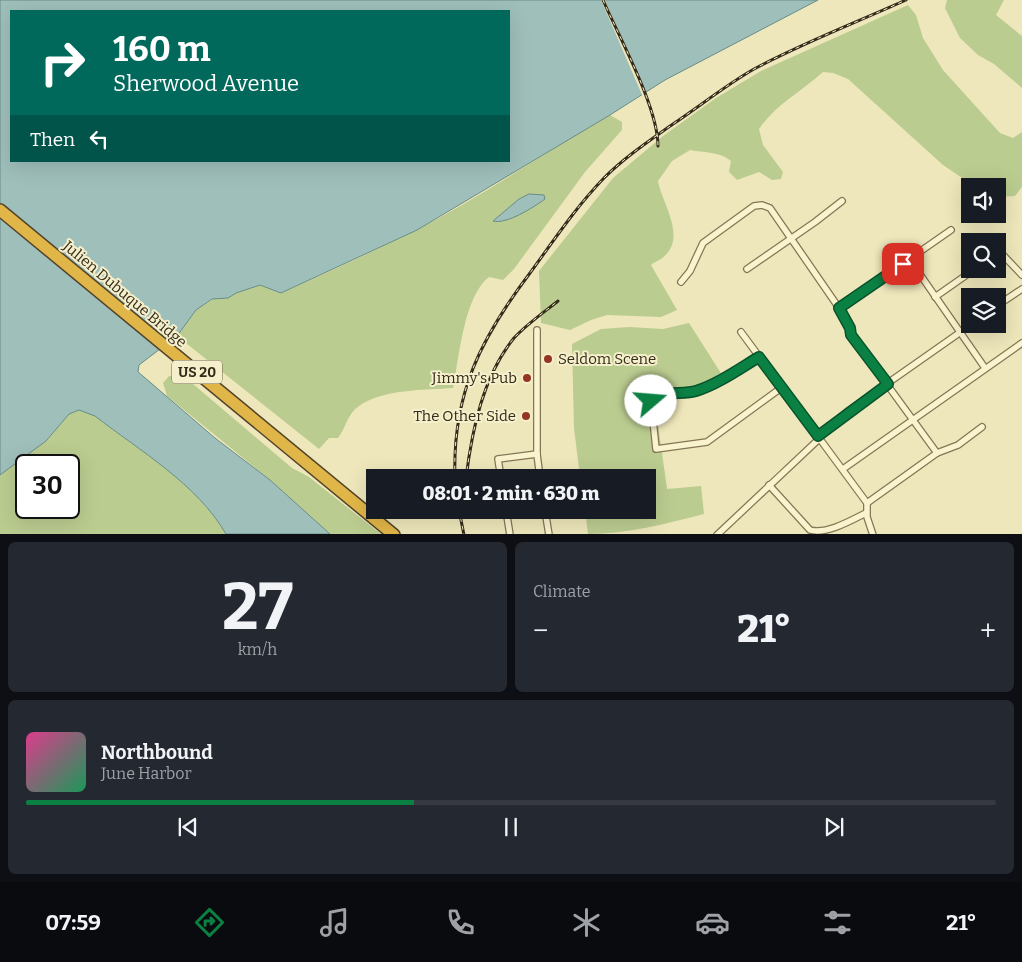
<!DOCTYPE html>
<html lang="en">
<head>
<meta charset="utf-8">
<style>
  :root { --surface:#171b24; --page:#242831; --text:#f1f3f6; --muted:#9ea1a6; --line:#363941; --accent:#0b8043 }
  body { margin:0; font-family:Bitter,serif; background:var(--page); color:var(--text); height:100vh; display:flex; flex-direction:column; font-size:19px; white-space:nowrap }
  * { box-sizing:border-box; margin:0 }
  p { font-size:16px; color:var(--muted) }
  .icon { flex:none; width:28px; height:28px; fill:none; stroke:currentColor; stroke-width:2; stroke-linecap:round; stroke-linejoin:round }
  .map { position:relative; height:534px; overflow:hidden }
  .sheet { display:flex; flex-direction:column; gap:8px; padding:8px; background:#0d0f14; flex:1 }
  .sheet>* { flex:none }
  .hud { position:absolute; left:10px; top:10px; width:500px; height:152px; border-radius:0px; box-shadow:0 5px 20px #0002; background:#00695c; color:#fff; overflow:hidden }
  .fabs { position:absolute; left:961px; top:178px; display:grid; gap:10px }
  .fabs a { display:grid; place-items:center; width:45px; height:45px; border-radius:0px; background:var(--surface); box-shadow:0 5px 20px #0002; font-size:25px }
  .speed { position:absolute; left:15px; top:454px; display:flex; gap:10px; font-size:25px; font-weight:700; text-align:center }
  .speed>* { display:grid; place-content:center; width:65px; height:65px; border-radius:50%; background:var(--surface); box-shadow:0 5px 20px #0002; line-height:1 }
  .speed .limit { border:2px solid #111; border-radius:8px; background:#fff; color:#111 }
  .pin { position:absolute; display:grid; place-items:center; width:42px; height:42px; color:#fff; margin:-21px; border-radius:10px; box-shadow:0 2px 8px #0006 }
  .me { position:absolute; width:55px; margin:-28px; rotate:72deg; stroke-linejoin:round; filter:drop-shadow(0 0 4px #0008) }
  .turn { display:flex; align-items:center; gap:18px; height:105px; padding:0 20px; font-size:22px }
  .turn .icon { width:65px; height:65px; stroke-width:2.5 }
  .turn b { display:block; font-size:35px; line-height:42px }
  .then { display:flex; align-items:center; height:48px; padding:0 20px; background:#0003; gap:10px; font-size:19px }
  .big { font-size:38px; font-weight:800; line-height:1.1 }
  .sheet .card { flex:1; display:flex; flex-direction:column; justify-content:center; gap:8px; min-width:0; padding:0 18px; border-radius:8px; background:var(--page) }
  .sheet .dial { align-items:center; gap:0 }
  .dial b { font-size:65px; line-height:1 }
  .song { display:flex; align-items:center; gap:15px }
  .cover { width:60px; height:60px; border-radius:8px; background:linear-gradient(135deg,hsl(330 70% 55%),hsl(150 70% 35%)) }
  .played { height:5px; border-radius:2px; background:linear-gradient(90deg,var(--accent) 40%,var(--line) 40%) }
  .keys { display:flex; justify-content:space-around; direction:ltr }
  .heat { display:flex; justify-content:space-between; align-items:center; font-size:28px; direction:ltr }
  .sheet .tiles { flex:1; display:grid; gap:8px; grid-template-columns:1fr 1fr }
  .card:last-child { grid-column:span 2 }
  .trip { position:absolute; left:366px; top:469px; width:290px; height:50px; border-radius:0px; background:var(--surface); box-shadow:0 5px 20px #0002; font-weight:800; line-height:50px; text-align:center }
  .tabs { display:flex; height:80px; justify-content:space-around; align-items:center; background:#090b0e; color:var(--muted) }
  .tabs .icon { width:35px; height:35px }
  .tabs .on { color:var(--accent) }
  .tabs b { font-size:22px; color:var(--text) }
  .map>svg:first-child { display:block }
  .green { fill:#bbcc90; fill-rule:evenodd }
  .water { fill:#9fbfba; stroke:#678c89; fill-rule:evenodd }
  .pier { fill:#eee7bb }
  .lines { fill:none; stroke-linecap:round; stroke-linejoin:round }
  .street-casing { stroke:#857655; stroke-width:8 }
  .highway-casing { stroke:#52432a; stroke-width:14 }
  .street { stroke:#f9f3ce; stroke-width:5.5 }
  .highway { stroke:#e1b648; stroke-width:11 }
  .rail-casing { stroke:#342b1a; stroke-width:3 }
  .rail { stroke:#f5f0cb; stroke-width:1; stroke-dasharray:4; stroke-linecap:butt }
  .route-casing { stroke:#07532c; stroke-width:12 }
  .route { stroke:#0b8043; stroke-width:9 }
  .poi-dot { fill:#953524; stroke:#f5f0cb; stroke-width:2 }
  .labels { text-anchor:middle; stroke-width:4; stroke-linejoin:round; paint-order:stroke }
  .shield { fill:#f5f0cb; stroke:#6e664f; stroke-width:1 }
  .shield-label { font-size:14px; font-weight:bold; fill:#342b1a }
  .street-label { font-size:15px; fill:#342b1a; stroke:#f5f0cb }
  .poi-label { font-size:15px; fill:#342b1a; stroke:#f5f0cb; text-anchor:end }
</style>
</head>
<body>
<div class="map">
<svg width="1022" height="535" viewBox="0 0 1022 535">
  <rect width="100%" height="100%" fill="#eee7bb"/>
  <g class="green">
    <path d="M 947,0 L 1004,0 L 996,15 L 1022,36 L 1022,88 L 994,64 L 978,55 L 960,38 L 945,8 Z"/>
    <path d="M 908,5 L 916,15 L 923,38 L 943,70 L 1000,133 L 1013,138 L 1022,132 L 1022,187 L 1015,196 L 998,197 L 998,186 L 974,186 L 943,165 L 848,79 L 833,73 L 823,72 C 801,92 776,104 759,129 L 763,145 L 783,172 L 781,179 L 772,180 L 759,172 L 737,180 L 729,172 L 731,161 C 719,151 705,153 690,150 L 672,161 L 658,181 C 662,204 689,239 661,259 C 658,261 654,262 651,265 L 677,310 L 661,317 L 607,315 L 591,320 L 570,330 L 541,323 L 539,271 L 613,178 L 663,136 L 716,98 L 761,71 Z"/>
    <path d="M 610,115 L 622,122 L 622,130 L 585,172 L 514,269 L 503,280 L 489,277 C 464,296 459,358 453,388 C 424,390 383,389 359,406 C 347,414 346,428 338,438 L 329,438 L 319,449 L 177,336 L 196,310 L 213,299 L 228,298 L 236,293 L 260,285 L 281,293 C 327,273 372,252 416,230 C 483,196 545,152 610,115 Z"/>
    <path d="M 689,323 L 726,381 L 694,397 L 655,402 L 667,489 L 701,486 L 704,514 C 665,524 628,534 588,534 L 585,510 L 648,510 L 648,478 L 580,477 L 574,428 L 572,344 L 601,329 L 629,327 L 663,329 Z"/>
    <path d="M 169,376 L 186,378 L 292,468 L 309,477 L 381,534 L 330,534 L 270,480 L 167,396 L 163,383 Z"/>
    <path d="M 79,410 L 95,416 C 140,451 197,484 226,534 L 0,535 L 0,475 L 46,441 L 69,414 ZM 26,465 L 69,465 L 69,508 L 26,508 Z"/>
  </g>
  <g class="water">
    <path d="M 0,0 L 818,0 L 665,80 L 610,115 L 417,230 L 281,293 L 260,285 L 236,293 L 228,298 L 212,299 L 196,310 L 177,336 L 139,365 L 138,372 L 144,377 L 215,438 L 270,480 L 330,534 L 226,534 C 197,484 140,451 95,416 L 79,410 L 69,414 L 46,441 L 0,475 ZM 11,11 L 509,11 L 509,161 L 11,161 Z"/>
    <path d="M 529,194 L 544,195 L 545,199 C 534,207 506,225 493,221 L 519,199 Z"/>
  </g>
  <path class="pier" d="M 601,0 L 605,0 L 647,95 L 643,97 Z"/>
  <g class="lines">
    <g class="street-casing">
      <g id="street">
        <path d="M 998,254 L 1003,255 L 1022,275"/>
        <path d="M 910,260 L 985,368"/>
        <path d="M 747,269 L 815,222 L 842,201"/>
        <path d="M 681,282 L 690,271 L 703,243 L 754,206 L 762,205 L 770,208 L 839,308 L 850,328 L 851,335 L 937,453"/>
        <path d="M 935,297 L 975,269"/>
        <path d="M 998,305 L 1022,289"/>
        <path d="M 839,308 L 951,230"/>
        <path d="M 537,330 L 537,454 L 540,478"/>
        <path d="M 741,332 L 867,503 L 867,517 L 873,535"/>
        <path d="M 759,357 L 718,381 L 695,391 L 653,397 L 651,401 L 656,449 L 707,442 L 781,388"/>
        <path d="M 818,436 L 848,411 L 972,324"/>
        <path d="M 843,469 L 1022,343"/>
        <path d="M 501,478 L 498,459 L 537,454"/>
        <path d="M 769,485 L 810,530 C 826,535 852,520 866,513"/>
        <path d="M 867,503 L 937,453 L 958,445 L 982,427"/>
        <path d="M 506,510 L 510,535"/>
        <path d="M 545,510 L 549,535"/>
        <path d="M 717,535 L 819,439"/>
      </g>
    </g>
    <g class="highway-casing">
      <path id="highway" d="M 0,210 L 394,535"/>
    </g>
    <use href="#street" class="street"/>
    <use href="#highway" class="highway"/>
    <g class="rail-casing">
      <g id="rail">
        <path d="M 603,0 C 619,37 658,107 658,146"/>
        <path d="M 455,478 C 452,394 481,338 530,273 C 554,240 576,207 604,178 C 625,157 649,141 673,124 C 700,106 726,85 754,69 C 803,43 855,23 906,0"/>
        <path d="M 466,478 C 472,430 483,376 514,338 C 527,324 543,313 558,301"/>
        <path d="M 459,510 L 464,535"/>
      </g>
    </g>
    <use href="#rail" class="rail"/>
  </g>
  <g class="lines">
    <g class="route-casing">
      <path id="route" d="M 651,401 C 658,390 683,395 696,391 C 718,384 739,369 759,357 L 818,436 L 888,384 L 851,335 L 850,328 L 839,308 L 903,264"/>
    </g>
    <use href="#route" class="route"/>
  </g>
  <g class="poi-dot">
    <circle cx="548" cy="359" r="5"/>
    <circle cx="527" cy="378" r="5"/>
    <circle cx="526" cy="416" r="5"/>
  </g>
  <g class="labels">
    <rect class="shield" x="172" y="360.5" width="50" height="23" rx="4"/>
    <g class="shield-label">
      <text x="197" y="377">US 20</text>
    </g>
    <g class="street-label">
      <text transform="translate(125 294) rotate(40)" y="5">Julien Dubuque Bridge</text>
    </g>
    <g class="poi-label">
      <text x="558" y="364" text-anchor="start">Seldom Scene</text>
      <text x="517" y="383">Jimmy's Pub</text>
      <text x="516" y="421">The Other Side</text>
    </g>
  </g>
</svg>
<div class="fabs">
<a><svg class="icon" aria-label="sound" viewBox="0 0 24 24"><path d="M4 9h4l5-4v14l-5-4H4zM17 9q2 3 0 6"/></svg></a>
<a><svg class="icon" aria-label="search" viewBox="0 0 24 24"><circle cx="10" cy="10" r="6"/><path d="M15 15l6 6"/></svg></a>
<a><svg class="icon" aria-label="layers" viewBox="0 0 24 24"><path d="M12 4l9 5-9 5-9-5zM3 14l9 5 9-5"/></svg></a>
</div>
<div class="speed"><div class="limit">30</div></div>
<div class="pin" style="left:903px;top:264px;background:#d93025"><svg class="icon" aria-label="arrive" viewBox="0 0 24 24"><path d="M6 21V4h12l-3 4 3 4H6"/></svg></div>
<svg class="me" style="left:651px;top:401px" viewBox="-20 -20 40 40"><circle r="19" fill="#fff"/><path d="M0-13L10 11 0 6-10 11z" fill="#0b8043"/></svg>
<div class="trip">08:01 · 2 min · 630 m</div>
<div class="hud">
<div class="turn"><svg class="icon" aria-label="right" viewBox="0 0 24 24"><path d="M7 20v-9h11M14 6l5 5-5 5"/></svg><div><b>160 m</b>Sherwood Avenue</div></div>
<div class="then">Then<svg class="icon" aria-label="left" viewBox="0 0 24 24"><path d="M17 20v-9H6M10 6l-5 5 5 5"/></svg></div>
</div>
</div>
<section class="sheet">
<div class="tiles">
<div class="card dial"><b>27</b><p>km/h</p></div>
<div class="card"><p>Climate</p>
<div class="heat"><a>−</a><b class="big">21°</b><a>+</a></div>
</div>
<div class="card">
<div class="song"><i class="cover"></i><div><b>Northbound</b><p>June Harbor</p></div></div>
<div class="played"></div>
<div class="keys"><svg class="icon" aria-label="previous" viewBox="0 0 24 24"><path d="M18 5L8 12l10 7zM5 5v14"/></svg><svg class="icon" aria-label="pause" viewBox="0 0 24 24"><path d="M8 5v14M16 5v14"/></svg><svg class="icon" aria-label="next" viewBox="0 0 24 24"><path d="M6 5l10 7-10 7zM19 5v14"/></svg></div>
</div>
</div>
</section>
<nav class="tabs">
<b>07:59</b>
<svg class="icon on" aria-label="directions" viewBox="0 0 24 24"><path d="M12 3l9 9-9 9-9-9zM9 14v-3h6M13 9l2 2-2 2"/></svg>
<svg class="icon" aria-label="music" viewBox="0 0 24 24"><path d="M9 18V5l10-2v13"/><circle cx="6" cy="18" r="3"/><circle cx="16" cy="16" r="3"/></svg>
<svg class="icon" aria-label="phone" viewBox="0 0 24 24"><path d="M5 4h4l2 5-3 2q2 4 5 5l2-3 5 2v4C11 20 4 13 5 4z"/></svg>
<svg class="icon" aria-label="climate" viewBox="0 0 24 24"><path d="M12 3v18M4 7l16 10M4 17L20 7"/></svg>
<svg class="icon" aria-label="car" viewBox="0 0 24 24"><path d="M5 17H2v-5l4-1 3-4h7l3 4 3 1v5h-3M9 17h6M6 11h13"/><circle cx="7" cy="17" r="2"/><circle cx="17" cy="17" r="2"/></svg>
<svg class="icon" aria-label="filters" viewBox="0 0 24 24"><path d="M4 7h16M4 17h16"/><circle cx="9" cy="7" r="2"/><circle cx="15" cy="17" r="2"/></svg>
<b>21°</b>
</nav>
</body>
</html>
